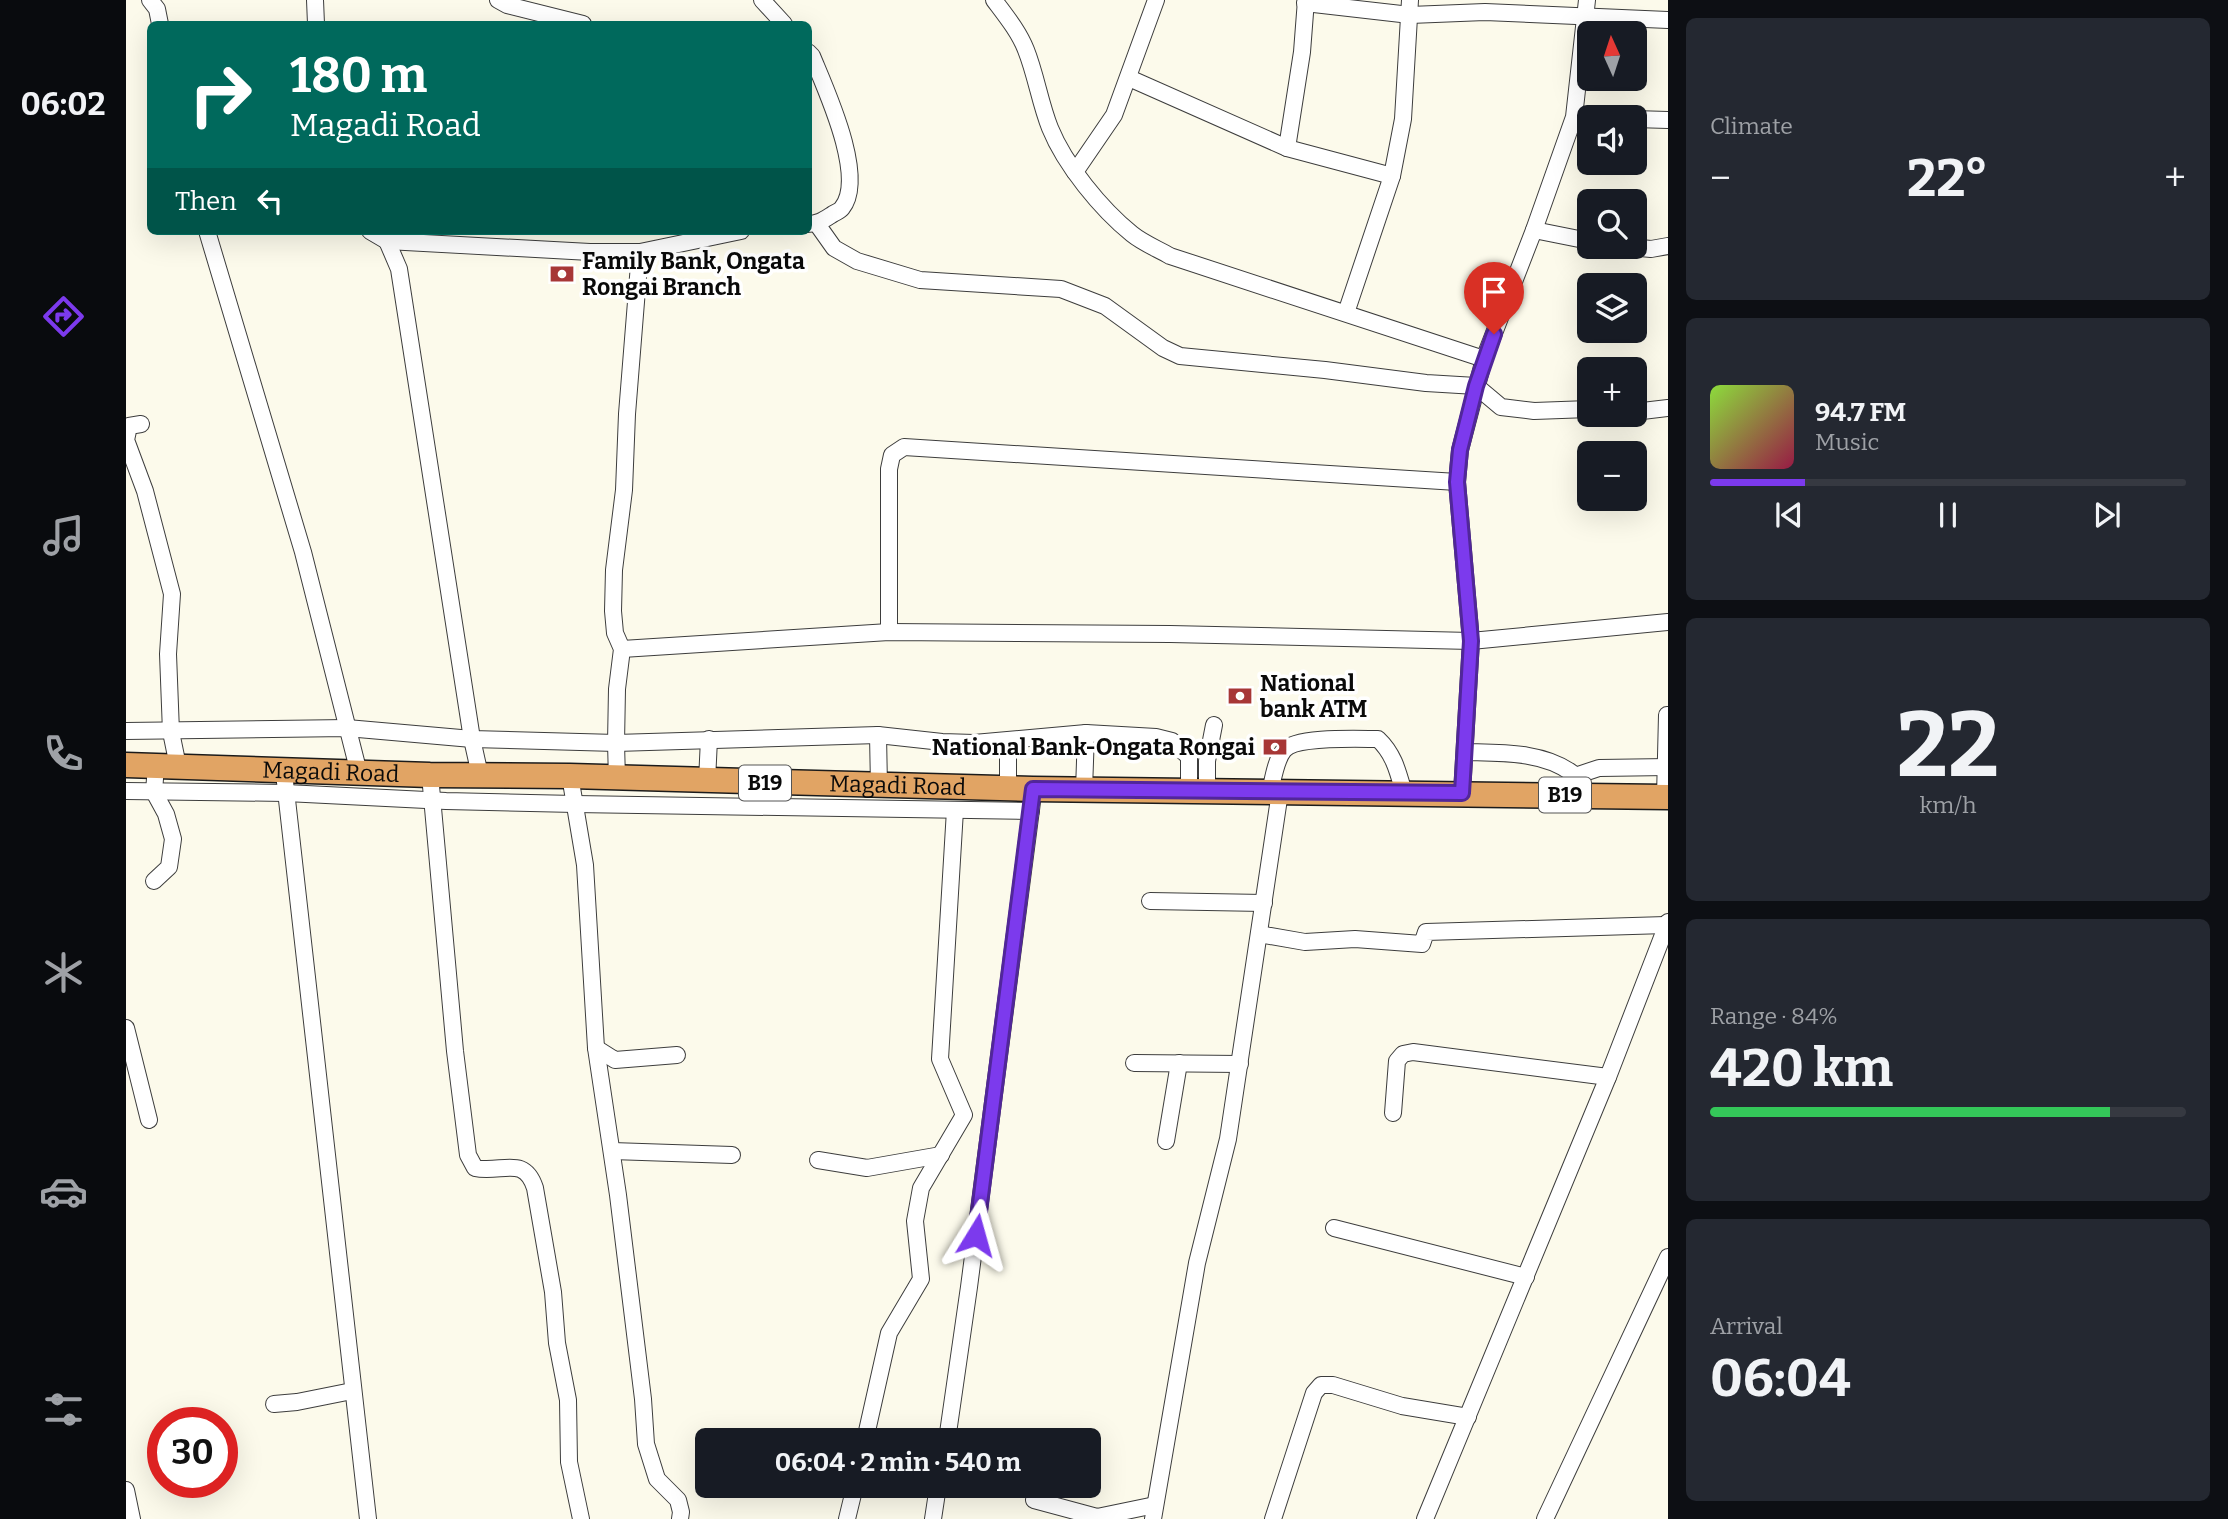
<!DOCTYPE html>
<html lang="en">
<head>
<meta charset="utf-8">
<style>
  :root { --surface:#171b24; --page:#242831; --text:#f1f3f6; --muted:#9ea1a6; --line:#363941; --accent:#7c3aed }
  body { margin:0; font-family:Bitter,serif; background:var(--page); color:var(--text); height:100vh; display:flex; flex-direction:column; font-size:26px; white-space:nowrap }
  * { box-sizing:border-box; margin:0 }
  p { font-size:23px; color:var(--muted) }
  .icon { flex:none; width:38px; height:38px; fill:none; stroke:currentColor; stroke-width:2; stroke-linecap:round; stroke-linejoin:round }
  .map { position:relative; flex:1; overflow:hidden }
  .panel { display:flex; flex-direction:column; gap:18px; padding:18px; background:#0d0f14; width:560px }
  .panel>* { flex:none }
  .top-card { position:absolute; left:21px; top:21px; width:665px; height:214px; border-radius:10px; box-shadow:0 7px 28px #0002; background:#00695c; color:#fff; overflow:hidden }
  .needle { width:46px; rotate:357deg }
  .fabs { position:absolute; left:1451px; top:21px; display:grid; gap:14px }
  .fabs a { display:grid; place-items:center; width:70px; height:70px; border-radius:10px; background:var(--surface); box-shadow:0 7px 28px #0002; font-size:35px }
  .speed { position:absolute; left:21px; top:1407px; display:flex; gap:14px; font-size:35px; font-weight:700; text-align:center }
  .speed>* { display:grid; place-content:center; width:91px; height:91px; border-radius:50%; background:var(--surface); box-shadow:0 7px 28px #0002; line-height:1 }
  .speed .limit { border:10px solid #d22; background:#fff; color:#111 }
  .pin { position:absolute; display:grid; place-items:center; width:60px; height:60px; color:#fff; margin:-72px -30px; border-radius:50% 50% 50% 0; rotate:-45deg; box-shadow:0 0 7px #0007 }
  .pin .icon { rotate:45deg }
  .me { position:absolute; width:77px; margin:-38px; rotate:8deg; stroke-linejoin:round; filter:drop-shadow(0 0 5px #0008) }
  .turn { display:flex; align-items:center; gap:24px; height:147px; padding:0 28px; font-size:32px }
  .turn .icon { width:91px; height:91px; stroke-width:2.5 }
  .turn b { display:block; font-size:49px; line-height:60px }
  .then { display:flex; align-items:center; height:66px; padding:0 28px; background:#0003; gap:14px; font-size:26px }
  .big { font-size:52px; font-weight:700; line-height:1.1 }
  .panel .widget { flex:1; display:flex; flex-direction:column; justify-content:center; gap:10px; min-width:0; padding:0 24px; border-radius:10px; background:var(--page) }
  .panel .dial { align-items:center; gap:0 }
  .dial b { font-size:91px; line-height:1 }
  .song { display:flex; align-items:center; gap:21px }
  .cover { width:84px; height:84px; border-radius:10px; background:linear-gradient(135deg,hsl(90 70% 55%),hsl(340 70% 35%)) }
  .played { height:7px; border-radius:4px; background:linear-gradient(90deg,var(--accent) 20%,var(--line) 20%) }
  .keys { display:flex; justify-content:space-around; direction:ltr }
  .heat { display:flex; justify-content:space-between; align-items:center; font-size:38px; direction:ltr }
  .charge { height:10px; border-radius:5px; background:linear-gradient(90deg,#34c759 84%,var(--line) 0) }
  .trip { position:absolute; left:569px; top:1428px; width:406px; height:70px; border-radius:10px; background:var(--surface); box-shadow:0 7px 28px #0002; font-weight:700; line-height:70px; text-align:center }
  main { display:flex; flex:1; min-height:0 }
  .dock { display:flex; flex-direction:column; width:126px; justify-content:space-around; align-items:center; background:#090b0e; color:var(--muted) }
  .dock .icon { width:49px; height:49px }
  .dock .current { color:var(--accent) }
  .dock b { font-size:32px; color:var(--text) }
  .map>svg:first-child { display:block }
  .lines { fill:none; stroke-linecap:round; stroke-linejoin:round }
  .minor-casing { stroke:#3d3d3d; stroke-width:18 }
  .highway-casing { stroke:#1b1b1b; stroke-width:27 }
  .minor { stroke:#fff; stroke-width:16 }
  .highway { stroke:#e1a464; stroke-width:24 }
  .route-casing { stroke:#51269a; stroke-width:18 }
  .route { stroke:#7c3aed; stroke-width:12 }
  .labels { text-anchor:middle; stroke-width:7; stroke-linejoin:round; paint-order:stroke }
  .shield { fill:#fff; stroke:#545454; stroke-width:2 }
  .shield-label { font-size:21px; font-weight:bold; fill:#0a0a0a }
  .poi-label { font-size:23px; font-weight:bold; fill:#0a0a0a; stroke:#fff; text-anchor:start }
  .street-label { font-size:23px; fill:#0a0a0a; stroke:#fff }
</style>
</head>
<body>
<main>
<nav class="dock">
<b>06:02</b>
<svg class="icon current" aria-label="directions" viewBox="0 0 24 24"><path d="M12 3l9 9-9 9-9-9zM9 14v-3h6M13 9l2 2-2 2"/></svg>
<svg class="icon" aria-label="music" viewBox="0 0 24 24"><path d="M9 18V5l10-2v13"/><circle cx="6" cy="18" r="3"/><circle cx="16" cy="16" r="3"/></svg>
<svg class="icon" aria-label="phone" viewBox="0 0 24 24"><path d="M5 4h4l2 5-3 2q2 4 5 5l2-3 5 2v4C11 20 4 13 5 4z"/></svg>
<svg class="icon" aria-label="climate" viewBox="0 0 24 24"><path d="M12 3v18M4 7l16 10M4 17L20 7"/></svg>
<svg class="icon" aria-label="car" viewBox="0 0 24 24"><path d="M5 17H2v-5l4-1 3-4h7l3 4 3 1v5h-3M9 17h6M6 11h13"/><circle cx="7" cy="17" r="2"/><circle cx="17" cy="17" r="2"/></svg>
<svg class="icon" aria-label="filters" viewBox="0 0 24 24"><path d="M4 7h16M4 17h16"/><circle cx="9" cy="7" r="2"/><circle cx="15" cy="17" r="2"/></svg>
</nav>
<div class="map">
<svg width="1542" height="1519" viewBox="0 0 1542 1519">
  <rect width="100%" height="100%" fill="#fcfaeb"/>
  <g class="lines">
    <g class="minor-casing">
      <g id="minor">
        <path d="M 24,0 L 31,9 L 34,24"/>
        <path d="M 189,0 L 190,24"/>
        <path d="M 372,0 L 381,5 L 457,24"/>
        <path d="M 636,0 L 658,24"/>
        <path d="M 868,0 C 880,16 893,32 900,50 C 910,75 914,103 924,128 C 939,165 975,209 1006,234 C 1017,243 1032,249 1044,256 L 1358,359"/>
        <path d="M 1179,3 L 1284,15 L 1359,12 L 1542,20"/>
        <path d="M 682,52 L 686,56 C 699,88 741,177 716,208 C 714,211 710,212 707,214 C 699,219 693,224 682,224"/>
        <path d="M 1003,78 L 1161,148 L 1266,176"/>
        <path d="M 1508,119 L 1542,120"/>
        <path d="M 1161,148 L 1176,52 L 1180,0"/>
        <path d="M 949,172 L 988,115 L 1030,0"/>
        <path d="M 691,224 L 708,248 L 731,261 L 794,280 L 935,289 L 979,306 L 1037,348 L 1054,356 L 1199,370 L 1300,383 L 1350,386 L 1375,407 L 1408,411 L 1463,409"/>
        <path d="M 1408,230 L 1463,241"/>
        <path d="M 81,231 L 177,552 L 233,773"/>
        <path d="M 244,231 L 261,241 L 464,252 L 514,252 L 615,231"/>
        <path d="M 261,241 L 273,269 L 346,739 L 354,775"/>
        <path d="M 1504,247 L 1525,249 L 1542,246"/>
        <path d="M 1220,313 L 1266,176 L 1277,119 L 1284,0"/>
        <path d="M 1508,412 L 1542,408"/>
        <path d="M 1479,415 L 1487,418 L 1498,415"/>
        <path d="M 15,424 L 3,426 L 0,440 L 19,491 L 46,594 L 42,654 L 45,732 L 52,766"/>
        <path d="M 763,632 L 763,469 L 766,455 L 778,447 L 1331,482"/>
        <path d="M 496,649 L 763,632 L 1044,634 L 1345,641 L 1542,622"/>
        <path d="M 0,731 L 221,728 L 346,739 L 490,743 L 752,735 L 816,742 L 848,743 L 960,733 L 1030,737 L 1046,741 L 1063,757 L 1063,791"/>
        <path d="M 752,735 L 753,786"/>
        <path d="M 1339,752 C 1374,753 1416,751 1446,773 C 1453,778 1457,788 1462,795"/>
        <path d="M 304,775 L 329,1051 L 342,1155 L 349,1168 C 375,1174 398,1154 409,1188 L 427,1292 L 431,1343 L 442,1400 L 443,1462 L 455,1519"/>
        <path d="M 444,776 L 459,865 L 470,1048 L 492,1195 L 517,1399 L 520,1444 L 531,1479 L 552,1500 L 555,1512 L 554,1519"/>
        <path d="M 1449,776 L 1473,768 L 1542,767"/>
        <path d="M 491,779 L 490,743 L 491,689 L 496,649 L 489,633 L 487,611 L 488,570 L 498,490 L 501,414 L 514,252"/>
        <path d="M 581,781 L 583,739"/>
        <path d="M 159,782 L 242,1519"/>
        <path d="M 882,789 L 882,741"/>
        <path d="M 958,790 L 960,733"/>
        <path d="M 0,791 L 160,793 L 320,801 L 449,804 L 905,811"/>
        <path d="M 1081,791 L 1081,761 L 1088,725"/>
        <path d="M 1144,792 C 1147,779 1150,759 1158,750 C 1170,736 1233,739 1252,739 C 1268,754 1272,772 1278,793"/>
        <path d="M 1336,793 L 1345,641 L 1331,482 L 1334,450 L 1358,359 L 1408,230 L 1448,117 L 1461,0"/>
        <path d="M 1539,797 L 1541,715"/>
        <path d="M 28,881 L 43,867 L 47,839 L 40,814 L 28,792 L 30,765"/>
        <path d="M 1024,901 L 1138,903"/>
        <path d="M 1133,934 L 1179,942 L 1229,939 L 1296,944 L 1300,932 L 1540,925"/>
        <path d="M 0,1028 L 23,1120"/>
        <path d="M 470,1048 L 489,1060 L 551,1055"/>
        <path d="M 1008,1063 L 1114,1064"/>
        <path d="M 1267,1113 L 1271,1061 L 1277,1054 L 1287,1052 L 1482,1077"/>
        <path d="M 1040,1141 L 1053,1063"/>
        <path d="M 486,1151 L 606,1155"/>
        <path d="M 692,1160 L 741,1168 L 815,1155"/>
        <path d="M 1208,1228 L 1400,1277"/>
        <path d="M 148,1404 L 171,1402 L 226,1391"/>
        <path d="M 739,1440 L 763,1333 L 795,1279 L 789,1221 L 795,1188 L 838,1115 L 814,1059 L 829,810"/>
        <path d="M 821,1440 L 843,1287 L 906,802"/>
        <path d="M 0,1490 L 6,1519"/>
        <path d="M 908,1500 L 971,1517 L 1029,1505"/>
        <path d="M 721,1519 L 729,1486"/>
        <path d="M 807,1519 L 812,1486"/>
        <path d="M 1027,1519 L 1071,1263 L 1102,1139 L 1154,792"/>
        <path d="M 1147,1519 L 1188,1393 L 1195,1385 L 1207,1385 L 1276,1406 L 1342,1417"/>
        <path d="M 1299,1519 L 1482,1077 L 1542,922"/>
        <path d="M 1419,1519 L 1542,1257"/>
      </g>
    </g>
    <g class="highway-casing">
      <g id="highway">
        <path id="s1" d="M 0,765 L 304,775 L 444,776 L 907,789 L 1542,797"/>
      </g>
    </g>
    <use href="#minor" class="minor"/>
    <use href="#highway" class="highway"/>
  </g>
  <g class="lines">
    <g class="route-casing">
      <path id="route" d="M 850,1235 L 907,789 L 1336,793 L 1345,641 L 1331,482 L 1334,450 L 1350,386 L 1368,334"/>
    </g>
    <use href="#route" class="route"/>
  </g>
  <defs>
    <g id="bank-bare" transform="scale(1.89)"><path d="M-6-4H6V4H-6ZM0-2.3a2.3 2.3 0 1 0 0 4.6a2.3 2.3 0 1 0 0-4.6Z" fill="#a73736" stroke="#fff" stroke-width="2.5" paint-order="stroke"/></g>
  </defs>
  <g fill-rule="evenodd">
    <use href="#bank-bare" x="436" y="274"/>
    <use href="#bank-bare" x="1114" y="696"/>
    <use href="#bank-bare" x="1149" y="747"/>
  </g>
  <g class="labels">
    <g class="shield">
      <rect x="613" y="765.5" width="52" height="35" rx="5"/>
      <rect x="1413" y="777.5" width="52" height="35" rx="5"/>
    </g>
    <g class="shield-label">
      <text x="639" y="790">B19</text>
      <text x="1439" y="802">B19</text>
    </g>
    <g class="poi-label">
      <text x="456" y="269">Family Bank, Ongata<tspan x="456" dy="26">Rongai Branch</tspan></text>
      <text x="1134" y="691">National<tspan x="1134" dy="26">bank ATM</tspan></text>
      <text x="1129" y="755" text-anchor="end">National Bank-Ongata Rongai</text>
    </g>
    <g class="street-label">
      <text dy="8" stroke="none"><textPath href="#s1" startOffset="205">Magadi Road</textPath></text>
      <text dy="8" stroke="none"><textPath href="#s1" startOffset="772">Magadi Road</textPath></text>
    </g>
  </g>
</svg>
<div class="fabs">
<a><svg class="needle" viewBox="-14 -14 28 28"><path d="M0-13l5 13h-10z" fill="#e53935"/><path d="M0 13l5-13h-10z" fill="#9ea1a6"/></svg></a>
<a><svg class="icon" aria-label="sound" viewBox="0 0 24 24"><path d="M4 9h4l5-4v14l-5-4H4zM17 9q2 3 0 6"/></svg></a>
<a><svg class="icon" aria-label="search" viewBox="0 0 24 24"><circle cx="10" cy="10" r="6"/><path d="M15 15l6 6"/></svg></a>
<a><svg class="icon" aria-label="layers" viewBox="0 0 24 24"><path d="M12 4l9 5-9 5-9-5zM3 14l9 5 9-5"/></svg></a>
<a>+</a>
<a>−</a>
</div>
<div class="speed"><div class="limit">30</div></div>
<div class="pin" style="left:1368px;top:334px;background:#d93025"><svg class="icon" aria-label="arrive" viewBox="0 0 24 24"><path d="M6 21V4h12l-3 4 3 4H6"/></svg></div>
<svg class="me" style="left:850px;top:1235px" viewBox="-20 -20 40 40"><path d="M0-17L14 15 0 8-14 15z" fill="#7c3aed" stroke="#fff" stroke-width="4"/></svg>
<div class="trip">06:04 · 2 min · 540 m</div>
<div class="top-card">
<div class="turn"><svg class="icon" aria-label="right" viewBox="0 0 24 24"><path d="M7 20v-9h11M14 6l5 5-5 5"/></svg><div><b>180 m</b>Magadi Road</div></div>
<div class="then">Then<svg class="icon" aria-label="left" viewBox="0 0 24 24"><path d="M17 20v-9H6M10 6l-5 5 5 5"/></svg></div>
</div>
</div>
<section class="panel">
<div class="widget"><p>Climate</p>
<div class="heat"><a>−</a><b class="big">22°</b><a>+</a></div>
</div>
<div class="widget">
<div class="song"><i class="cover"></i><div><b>94.7 FM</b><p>Music</p></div></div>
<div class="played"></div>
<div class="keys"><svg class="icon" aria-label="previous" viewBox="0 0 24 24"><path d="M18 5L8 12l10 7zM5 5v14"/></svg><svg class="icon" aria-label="pause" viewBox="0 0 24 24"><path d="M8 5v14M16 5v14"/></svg><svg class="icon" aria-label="next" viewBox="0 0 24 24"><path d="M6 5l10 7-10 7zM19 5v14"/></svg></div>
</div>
<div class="widget dial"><b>22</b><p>km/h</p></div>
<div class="widget"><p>Range · 84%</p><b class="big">420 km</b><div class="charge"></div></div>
<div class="widget"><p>Arrival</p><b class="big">06:04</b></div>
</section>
</main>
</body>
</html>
